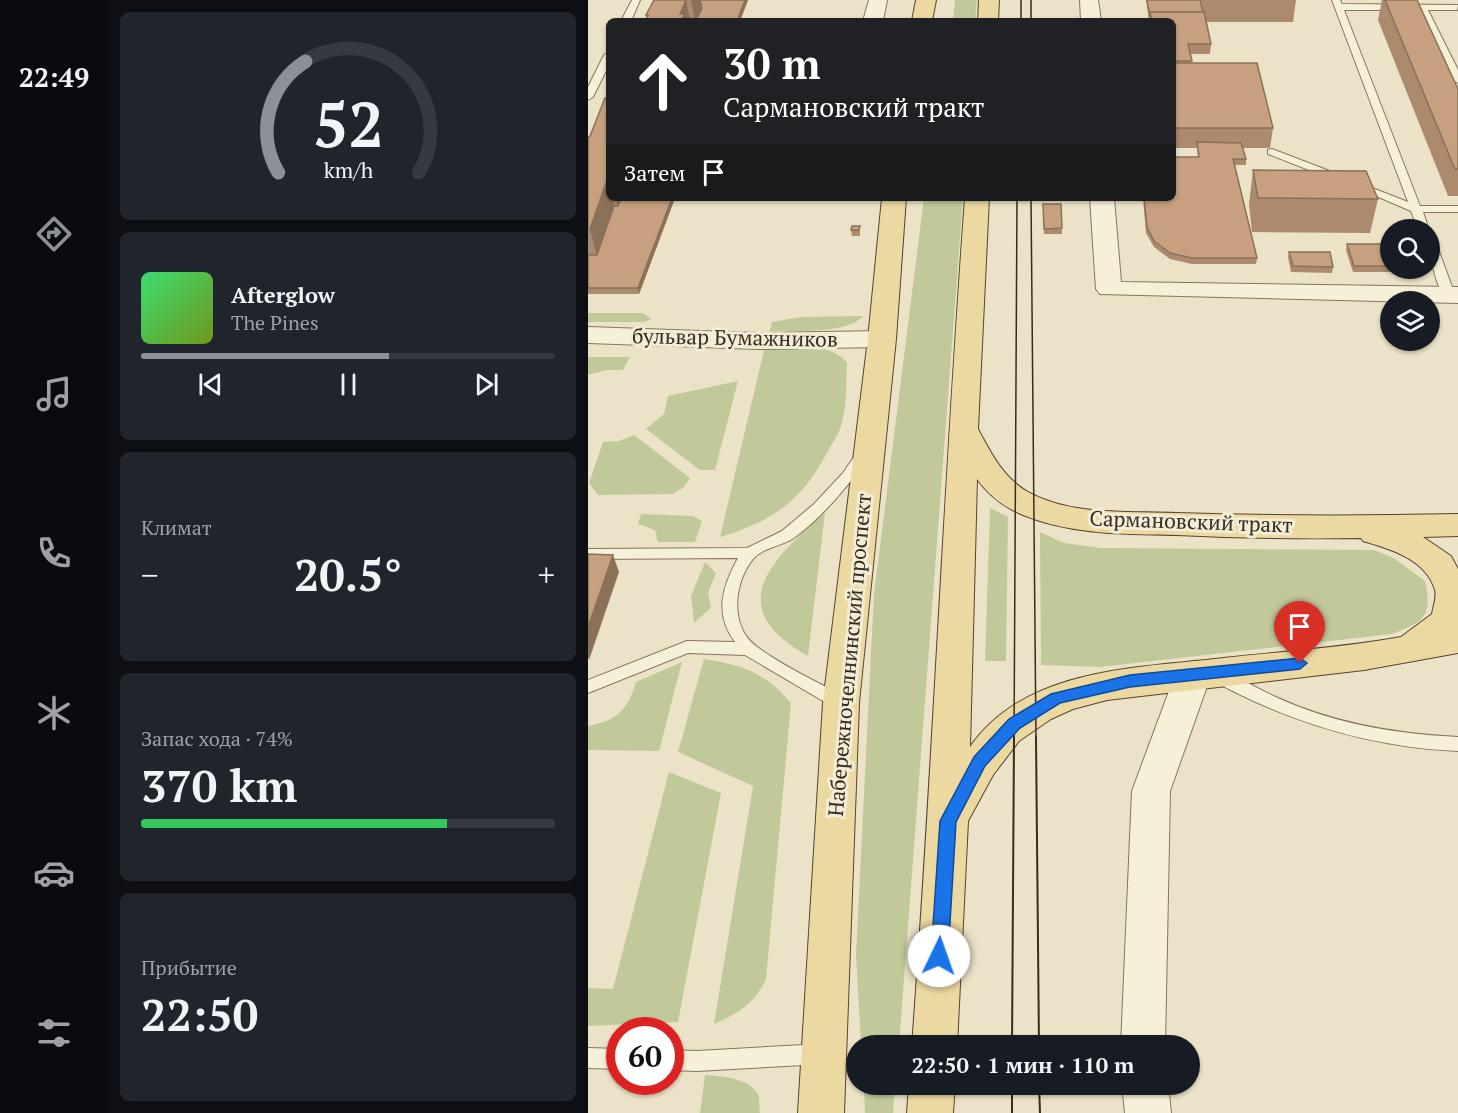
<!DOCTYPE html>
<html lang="ru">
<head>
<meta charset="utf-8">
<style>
  :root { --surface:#171b24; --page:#20242c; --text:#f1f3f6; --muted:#9ea1a6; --line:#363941; --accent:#8c9099 }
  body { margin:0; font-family:"PT Serif",serif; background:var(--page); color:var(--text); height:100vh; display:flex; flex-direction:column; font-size:22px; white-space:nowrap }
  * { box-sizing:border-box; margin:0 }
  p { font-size:20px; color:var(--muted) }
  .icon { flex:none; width:33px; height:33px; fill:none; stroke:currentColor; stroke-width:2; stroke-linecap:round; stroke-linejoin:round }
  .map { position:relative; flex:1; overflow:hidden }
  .sheet { display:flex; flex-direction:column; gap:12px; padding:12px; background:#0d0f14; width:480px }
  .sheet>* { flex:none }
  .hud { position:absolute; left:18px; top:18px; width:570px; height:183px; border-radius:9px; box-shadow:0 2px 4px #0004; background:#202124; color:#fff; overflow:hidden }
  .buttons { position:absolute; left:792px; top:219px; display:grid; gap:12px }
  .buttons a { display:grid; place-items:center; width:60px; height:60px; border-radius:50%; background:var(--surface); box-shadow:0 2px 4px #0004; font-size:30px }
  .speed { position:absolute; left:18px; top:1017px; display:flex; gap:12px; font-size:30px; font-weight:700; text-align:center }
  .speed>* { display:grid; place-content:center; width:78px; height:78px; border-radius:50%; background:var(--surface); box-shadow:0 2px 4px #0004; line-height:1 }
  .speed .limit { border:9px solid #d22; background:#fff; color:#111 }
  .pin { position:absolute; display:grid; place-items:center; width:51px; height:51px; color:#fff; margin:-62px -26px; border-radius:50% 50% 50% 0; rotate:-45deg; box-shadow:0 0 6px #0007 }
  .pin .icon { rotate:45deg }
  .me { position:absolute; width:66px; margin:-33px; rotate:3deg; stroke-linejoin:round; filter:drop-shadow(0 0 4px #0008) }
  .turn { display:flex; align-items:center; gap:21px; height:126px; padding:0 18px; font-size:27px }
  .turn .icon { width:78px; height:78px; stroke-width:2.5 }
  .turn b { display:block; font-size:42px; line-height:51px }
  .then { display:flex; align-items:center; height:57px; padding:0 18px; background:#0003; gap:12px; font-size:22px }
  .big { font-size:45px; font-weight:800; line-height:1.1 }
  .sheet .widget { flex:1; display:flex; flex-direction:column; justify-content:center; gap:9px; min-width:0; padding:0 21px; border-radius:9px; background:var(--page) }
  .sheet .dial { align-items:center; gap:0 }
  .dial svg { height:156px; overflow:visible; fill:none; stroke:var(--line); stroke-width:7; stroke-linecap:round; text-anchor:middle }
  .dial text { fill:var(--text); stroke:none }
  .song { display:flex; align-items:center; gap:18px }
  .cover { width:72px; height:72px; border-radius:9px; background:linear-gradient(135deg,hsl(140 70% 55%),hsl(80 70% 35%)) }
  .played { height:6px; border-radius:3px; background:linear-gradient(90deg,var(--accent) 60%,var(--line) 60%) }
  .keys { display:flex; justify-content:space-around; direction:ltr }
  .heat { display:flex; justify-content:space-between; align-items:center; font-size:33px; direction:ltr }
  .charge { height:9px; border-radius:4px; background:linear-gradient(90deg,#34c759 74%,var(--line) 0) }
  .trip { position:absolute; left:258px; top:1035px; width:354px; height:60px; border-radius:30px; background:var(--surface); box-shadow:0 2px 4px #0004; font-weight:800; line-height:60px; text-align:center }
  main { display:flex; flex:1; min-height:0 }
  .tab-bar { display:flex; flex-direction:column; width:108px; justify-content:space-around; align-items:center; background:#090b0e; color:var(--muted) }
  .tab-bar .icon { width:42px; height:42px }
  .tab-bar .selected { color:var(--accent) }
  .tab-bar b { font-size:27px; color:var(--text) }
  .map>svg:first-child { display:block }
  .green { fill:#c1c99b }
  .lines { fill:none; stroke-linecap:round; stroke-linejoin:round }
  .service-casing { stroke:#86755d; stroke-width:2 }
  .minor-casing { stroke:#86755d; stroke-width:2 }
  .tertiary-casing { stroke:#86755d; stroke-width:2 }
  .primary-casing { stroke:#544331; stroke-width:2 }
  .service { fill:#f7f0d9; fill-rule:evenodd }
  .minor { fill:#f7f0d9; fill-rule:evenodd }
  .tertiary { fill:#f7f0d9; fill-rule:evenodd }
  .primary { fill:#ecd9a1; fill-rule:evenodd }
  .tram-far1 { stroke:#372c20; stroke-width:1.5 }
  .tram { stroke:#372c20; stroke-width:2 }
  .wall { fill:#ab8a6d }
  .shaded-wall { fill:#8b7159 }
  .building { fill:#c7a17f; stroke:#8b7159; stroke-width:1.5 }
  .route { fill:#1a73e8; stroke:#114b97; stroke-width:1.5 }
  .labels { text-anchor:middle; stroke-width:6; stroke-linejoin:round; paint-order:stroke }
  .street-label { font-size:21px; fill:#372c20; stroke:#f3ecd6 }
</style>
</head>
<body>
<main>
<nav class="tab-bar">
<b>22:49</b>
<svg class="icon selected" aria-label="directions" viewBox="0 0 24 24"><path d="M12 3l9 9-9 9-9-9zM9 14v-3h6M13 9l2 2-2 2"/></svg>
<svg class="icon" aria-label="music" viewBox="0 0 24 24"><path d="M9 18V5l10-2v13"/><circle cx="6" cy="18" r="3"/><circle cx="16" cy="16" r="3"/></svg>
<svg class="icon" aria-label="phone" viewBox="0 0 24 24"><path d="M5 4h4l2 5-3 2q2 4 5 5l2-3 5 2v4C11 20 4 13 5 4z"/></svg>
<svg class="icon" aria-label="climate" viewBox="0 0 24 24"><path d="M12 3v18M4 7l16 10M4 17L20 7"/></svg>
<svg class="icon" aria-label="car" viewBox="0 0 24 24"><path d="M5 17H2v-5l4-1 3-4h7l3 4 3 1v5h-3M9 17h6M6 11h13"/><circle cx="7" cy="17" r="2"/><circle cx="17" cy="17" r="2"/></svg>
<svg class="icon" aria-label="filters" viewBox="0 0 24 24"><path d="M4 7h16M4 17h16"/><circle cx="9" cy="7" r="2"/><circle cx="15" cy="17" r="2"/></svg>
</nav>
<section class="sheet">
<div class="widget dial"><svg viewBox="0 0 100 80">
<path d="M14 69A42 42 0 1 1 86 69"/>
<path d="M14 69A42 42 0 0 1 28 12" stroke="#8c9099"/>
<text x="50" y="56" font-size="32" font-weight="700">52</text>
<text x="50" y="72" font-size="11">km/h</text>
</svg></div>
<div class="widget">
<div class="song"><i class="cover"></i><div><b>Afterglow</b><p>The Pines</p></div></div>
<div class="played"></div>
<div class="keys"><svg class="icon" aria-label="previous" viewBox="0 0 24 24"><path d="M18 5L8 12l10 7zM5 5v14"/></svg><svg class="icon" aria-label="pause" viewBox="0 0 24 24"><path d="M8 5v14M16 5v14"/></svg><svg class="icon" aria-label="next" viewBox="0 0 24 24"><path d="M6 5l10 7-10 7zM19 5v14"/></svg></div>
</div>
<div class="widget"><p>Климат</p>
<div class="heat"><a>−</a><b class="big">20.5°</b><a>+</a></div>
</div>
<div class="widget"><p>Запас хода · 74%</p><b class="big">370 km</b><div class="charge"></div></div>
<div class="widget"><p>Прибытие</p><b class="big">22:50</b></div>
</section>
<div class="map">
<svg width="870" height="1113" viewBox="0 0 870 1113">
  <rect width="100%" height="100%" fill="#ebe2c7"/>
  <g class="green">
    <path d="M 367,0 L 389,0 L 387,21 L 365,21 Z"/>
    <path d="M 336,198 L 375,198 L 311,1045 L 273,1045 L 268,955 L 286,594 Z"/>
    <path d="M 0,313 L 55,313 L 63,319 L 56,322 L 0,322 Z"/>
    <path d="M 275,316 C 259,335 206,330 182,331 L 184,322 L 213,317 Z"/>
    <path d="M 177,346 C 205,346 237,340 259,362 C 258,381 259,403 254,422 C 252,432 245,442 240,451 C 214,501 185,521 132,537 Z"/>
    <path d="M 0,357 L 42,357 L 35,370 L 19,370 L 0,375 Z"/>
    <path d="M 150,381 L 127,470 L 112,470 L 58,429 L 76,414 L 80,396 Z"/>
    <path d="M 46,435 L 102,478 L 95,488 L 84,494 L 10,495 L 1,483 L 15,442 L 31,441 Z"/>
    <path d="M 402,508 L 420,517 L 418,661 L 397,661 Z"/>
    <path d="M 237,512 L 220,656 C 132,607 184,560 237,512 Z"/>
    <path d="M 53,514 L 104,516 L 114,521 L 107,542 L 70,542 L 67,530 L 50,524 Z"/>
    <path d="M 452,532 L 476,543 L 513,548 L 786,550 L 806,558 L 837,581 C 845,617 836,622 804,634 L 512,667 L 453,665 Z"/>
    <path d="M 117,562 L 128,573 L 120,593 L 123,608 L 106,623 L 103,596 Z"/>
    <path d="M 116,659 C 154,665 177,672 203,703 L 178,979 C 167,1003 150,1014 126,1024 L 165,786 L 90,752 Z"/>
    <path d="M 94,662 L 71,751 L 0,750 L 0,726 C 28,721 40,710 48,682 Z"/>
    <path d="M 81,772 L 133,793 L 90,1022 L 0,1026 L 0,988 L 25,989 Z"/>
    <path d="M 117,1075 C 134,1076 161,1078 170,1094 C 172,1099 171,1108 172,1113 L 112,1113 Z"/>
    <path d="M 276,1085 L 307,1085 L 305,1113 L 277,1113 Z"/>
  </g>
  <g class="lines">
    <g class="service-casing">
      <g id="service">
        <path d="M 44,0 L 52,0 L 43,21 L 33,21 Z"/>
        <path d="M 744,0 L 752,0 L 754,4 L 870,5 L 869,10 L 840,10 L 870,70 L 870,83 L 865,80 L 831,10 L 756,10 L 832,206 L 870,206 L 870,212 L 835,212 L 841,230 L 830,230 L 823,211 L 765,186 L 774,184 L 820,202 Z"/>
        <path d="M 21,52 L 21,65 L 5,97 L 0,100 L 0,87 L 16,55 Z"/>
        <path d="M 684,149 L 752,175 L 753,177 L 744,179 L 680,154 L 680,150 Z"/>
        <path d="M 842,240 L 848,243 L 867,295 L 865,298 L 861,299 C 848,294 841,252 842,240 Z"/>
        <path d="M 275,449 L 282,454 L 280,457 C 260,487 235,516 206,538 C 194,546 174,548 165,559 C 146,582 141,626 168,646 C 194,666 230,682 259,698 L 261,703 L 259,708 L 253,710 L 247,708 L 157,655 L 100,653 L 0,693 L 0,680 L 99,641 L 147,642 C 126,614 134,587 150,558 L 0,559 L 0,549 L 159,548 L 194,531 L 226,504 L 255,473 L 270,451 Z"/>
        <path d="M 628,668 C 649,675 669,689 690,698 C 747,724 808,734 870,737 L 870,751 C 781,747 700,722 622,679 L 620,674 L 622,669 Z"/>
        <path d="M 234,1044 L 241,1047 L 244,1054 L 241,1061 L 234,1064 L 109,1071 L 82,1070 L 82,1050 L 109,1051 Z"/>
        <path d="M 0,1048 L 32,1049 L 32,1069 L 0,1068 Z"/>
      </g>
    </g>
    <g class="minor-casing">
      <g id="minor">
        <path d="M 281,0 L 299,0 L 295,21 L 275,21 Z"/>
        <path d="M 492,0 L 510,0 L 513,21 L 493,21 Z"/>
        <path d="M 502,198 L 526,198 L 533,282 L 870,287 L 870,303 L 512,294 L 508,289 Z"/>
        <path d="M 0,327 L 170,333 L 294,331 L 303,333 L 307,339 L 303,345 L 294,347 L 170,349 L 0,343 Z"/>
      </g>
    </g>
    <g class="tertiary-casing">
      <g id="tertiary">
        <path d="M 605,661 L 618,665 L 623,675 L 582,791 L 577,1046 L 533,1046 L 544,791 L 587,675 L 592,665 Z"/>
        <path d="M 534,1084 L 580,1084 L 583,1113 L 537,1113 Z"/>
      </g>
    </g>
    <g class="primary-casing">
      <g id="primary">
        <path d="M 328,0 L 348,0 L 344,21 L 324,21 Z"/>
        <path d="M 391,0 L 411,0 L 410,21 L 390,21 Z"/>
        <path d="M 294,198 L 318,198 L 308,339 L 271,703 L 256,1113 L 210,1113 L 235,703 L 280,339 Z"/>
        <path d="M 377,198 L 401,198 L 390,429 C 403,453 415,478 440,492 C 484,516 540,511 588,513 C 682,516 776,516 870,514 L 870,536 L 835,537 L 863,556 L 870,569 L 870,653 L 776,670 L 519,700 L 485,709 L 463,719 L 431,741 L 405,775 L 380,821 L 369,1046 L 324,1046 C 345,763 356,480 377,198 ZM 389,479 C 401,496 416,507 435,515 C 484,535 538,534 589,535 C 650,538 711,539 773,538 L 775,541 C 802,549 838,559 847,590 C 849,597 845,607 844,614 L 813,637 C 751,648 689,652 627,659 C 543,668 435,670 382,747 Z"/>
        <path d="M 321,1084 L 367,1084 L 365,1113 L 319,1113 Z"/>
      </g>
    </g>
    <use href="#service" class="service"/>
    <use href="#minor" class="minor"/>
    <use href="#tertiary" class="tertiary"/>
    <use href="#primary" class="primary"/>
    <g class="tram-far1">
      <path d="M 433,0 L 433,21"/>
      <path d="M 443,0 L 443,21"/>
      <path d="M 443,198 L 448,739"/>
      <path d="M 426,739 L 429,198"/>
    </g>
    <g class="tram">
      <path d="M 448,737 L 451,1046"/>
      <path d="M 424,1046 L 426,737"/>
      <path d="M 424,1084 L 424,1113"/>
      <path d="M 451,1084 L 452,1113"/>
    </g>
  </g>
  <g class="wall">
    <path d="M 66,0 L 160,0 L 152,21 L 58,21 L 59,19 L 58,15 Z"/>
    <path d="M 558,0 L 708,0 L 705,22 L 619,22 L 623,44 L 622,54 L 602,54 L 603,63 L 685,128 L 682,148 L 655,148 L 658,159 L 658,165 L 647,165 L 669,258 L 668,264 L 604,264 L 582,259 L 566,247 L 558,233 L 555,198 L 585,198 L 610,157 L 609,148 L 585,148 L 585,21 L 561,21 Z"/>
    <path d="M 794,0 L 829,0 L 870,89 L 870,196 L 860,196 L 790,20 Z"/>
    <path d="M 21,98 L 21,198 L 87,198 L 51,294 L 0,294 L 0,137 L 2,136 Z"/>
    <path d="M 665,170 L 790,199 L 782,233 L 664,232 L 661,205 Z"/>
    <path d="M 455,204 L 474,228 L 474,234 L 456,234 Z"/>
    <path d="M 272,226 L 272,236 L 264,236 L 263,230 Z"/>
    <path d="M 759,244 L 802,252 L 802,268 L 807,268 L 806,272 L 765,272 L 758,250 Z"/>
    <path d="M 701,252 L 745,267 L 744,273 L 703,272 L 700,257 Z"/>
  </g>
  <g class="shaded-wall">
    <path d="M 98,0 L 102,21 L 92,21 L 92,14 Z"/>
    <path d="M 103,0 L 116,0 L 115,13 L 111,21 L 107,21 Z"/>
    <path d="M 157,0 L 160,0 L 152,21 L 149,21 Z"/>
    <path d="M 19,180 L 21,187 L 21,198 L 24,198 L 27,212 L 10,261 L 2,229 Z"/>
    <path d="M 28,198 L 37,198 L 31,212 Z"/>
    <path d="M 84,198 L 87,198 L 51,294 L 50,288 Z"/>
    <path d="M 25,555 L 31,572 L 1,660 L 0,657 L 0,627 Z"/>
  </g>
  <g class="building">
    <path d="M 66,0 L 98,0 L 92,14 L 97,14 L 92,21 L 58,21 L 60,15 L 58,15 Z"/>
    <path d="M 112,0 L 157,0 L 149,21 L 108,21 L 114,8 Z"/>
    <path d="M 559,0 L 612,0 L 615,12 L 562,12 L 562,17 Z"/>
    <path d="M 797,0 L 829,0 L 870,89 L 870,169 L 867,169 Z"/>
    <path d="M 562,12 L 616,12 L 623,44 L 600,44 L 604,61 L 585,61 L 585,21 L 564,21 Z"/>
    <path d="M 585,63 L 669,63 L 685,128 L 585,128 Z"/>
    <path d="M 17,98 L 21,98 L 21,180 L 19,180 L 2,229 L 0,229 L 0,137 L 2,136 Z"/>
    <path d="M 609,142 L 653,143 L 658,159 L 645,159 L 669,258 L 604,258 L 582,253 L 566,241 L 559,227 L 556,198 L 585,198 L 585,157 L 611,157 Z"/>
    <path d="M 665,170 L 778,171 L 790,199 L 670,198 Z"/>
    <path d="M 33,198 L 84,198 L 50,288 L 0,288 L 0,255 L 9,255 L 26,206 L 30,206 Z"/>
    <path d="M 455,204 L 473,204 L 474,228 L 456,229 Z"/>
    <path d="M 264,226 L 272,226 L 271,230 L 263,230 Z"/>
    <path d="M 759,244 L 799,244 L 802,252 L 802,266 L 766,266 Z"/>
    <path d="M 701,252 L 742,252 L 745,267 L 705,266 Z"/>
    <path d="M 0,554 L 25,555 L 0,627 Z"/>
  </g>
  <path class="route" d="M 712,658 L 719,663 L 712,669 L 542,687 L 472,703 L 432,728 L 397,766 L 368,822 L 360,956 L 358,962 L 351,964 L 345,962 L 343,956 L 352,821 L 386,757 L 421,719 L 463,694 L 542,675 Z"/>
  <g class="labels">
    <g class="street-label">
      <text transform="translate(147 338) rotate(1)" y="7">бульвар Бумажников</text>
      <text transform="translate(603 522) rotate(2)" y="7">Сармановский тракт</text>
      <text transform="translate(262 655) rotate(-85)" y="7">Набережночелнинский проспект</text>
    </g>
  </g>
</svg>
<div class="buttons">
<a><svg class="icon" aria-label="search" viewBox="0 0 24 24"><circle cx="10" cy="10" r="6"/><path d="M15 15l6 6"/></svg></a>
<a><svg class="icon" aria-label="layers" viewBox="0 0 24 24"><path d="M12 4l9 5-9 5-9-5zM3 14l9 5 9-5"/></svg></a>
</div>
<div class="speed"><div class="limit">60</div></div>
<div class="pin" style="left:712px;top:663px;background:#d93025"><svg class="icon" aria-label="arrive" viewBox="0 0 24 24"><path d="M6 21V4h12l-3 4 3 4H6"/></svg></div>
<svg class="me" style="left:351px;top:956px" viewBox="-20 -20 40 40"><circle r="19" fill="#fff"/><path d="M0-13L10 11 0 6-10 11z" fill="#1a73e8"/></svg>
<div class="trip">22:50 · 1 мин · 110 m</div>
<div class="hud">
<div class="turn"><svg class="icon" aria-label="ahead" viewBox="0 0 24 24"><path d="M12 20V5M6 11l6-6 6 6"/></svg><div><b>30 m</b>Сармановский тракт</div></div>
<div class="then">Затем<svg class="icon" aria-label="arrive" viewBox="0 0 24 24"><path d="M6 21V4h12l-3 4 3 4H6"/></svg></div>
</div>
</div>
</main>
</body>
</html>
